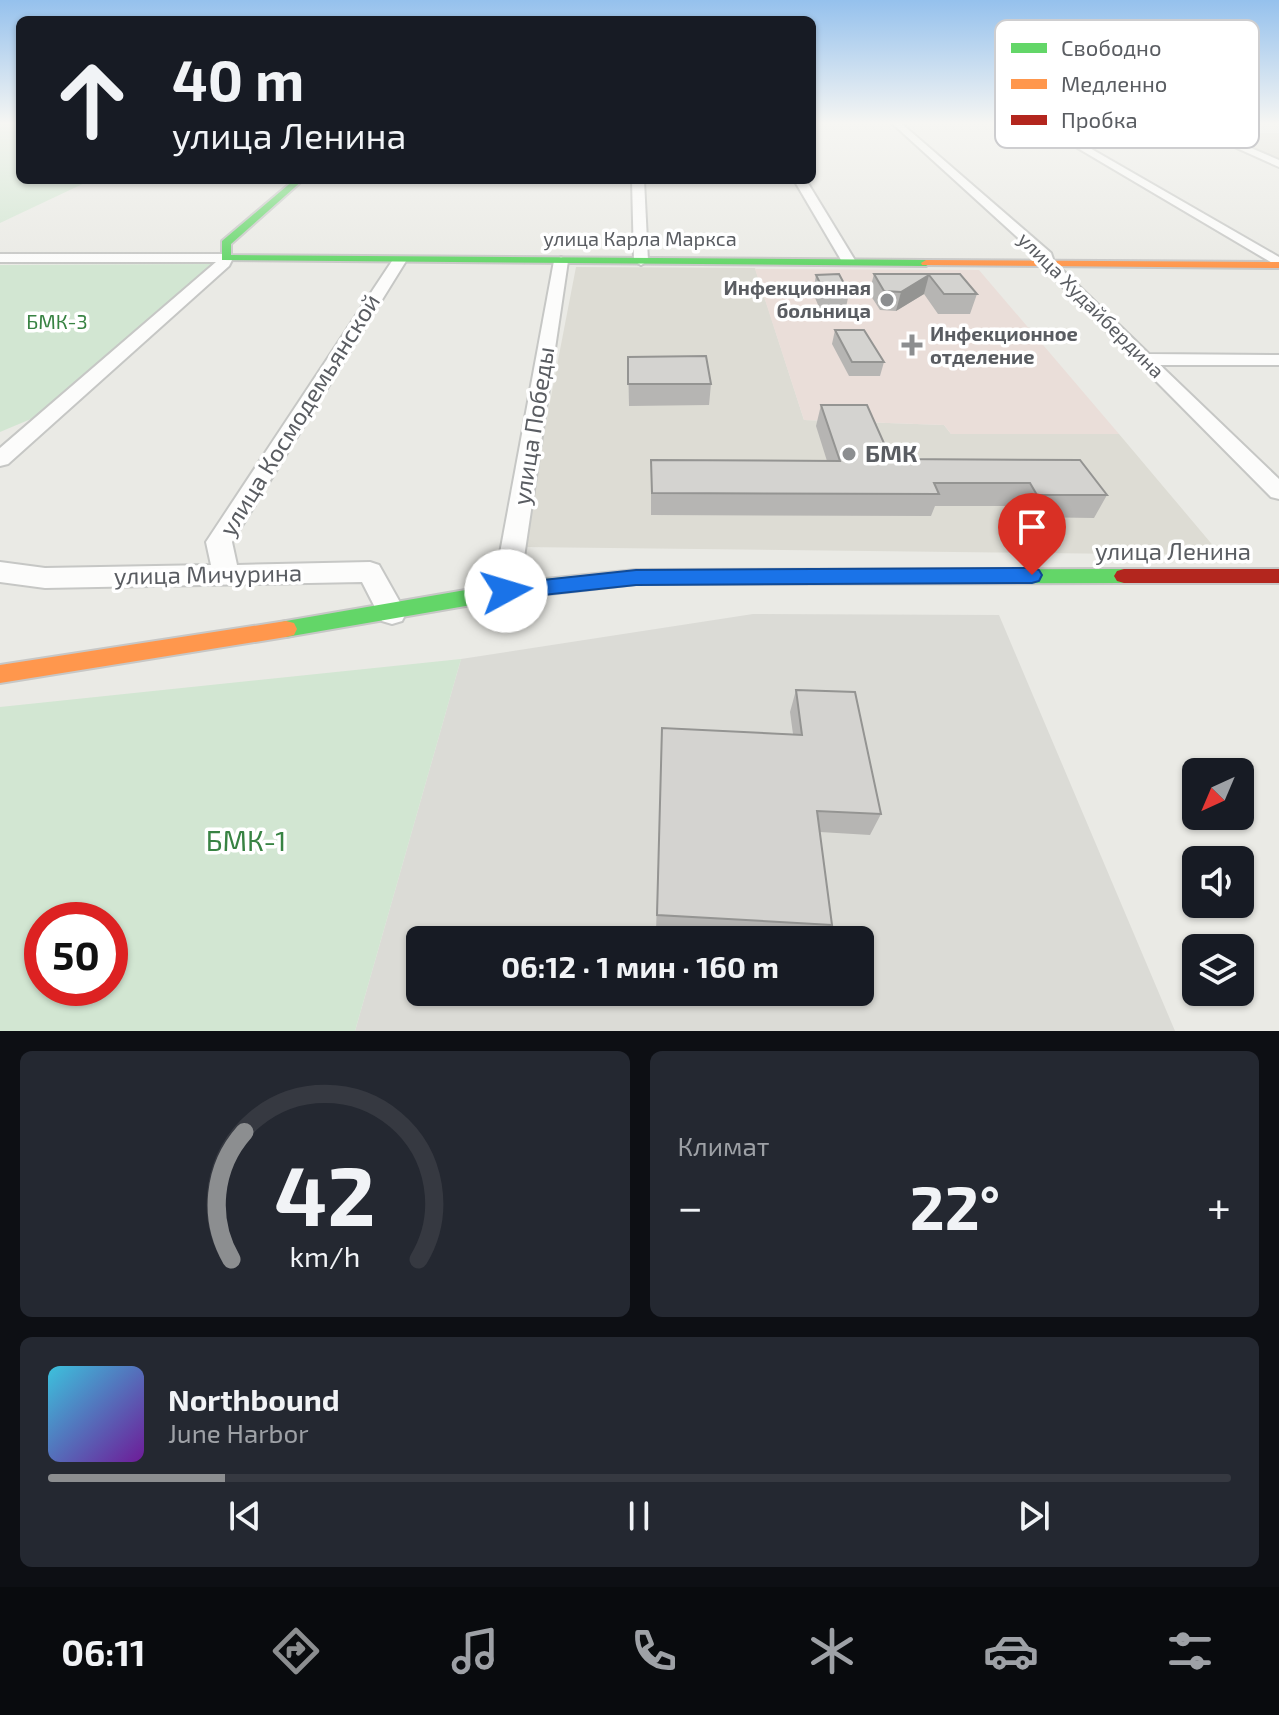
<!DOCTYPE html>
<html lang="ru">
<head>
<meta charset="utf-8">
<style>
  :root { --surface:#171b24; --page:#242831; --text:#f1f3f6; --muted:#9ea1a6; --line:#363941; --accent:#8c8e90 }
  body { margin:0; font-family:"Exo 2",sans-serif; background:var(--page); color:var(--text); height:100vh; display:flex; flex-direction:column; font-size:30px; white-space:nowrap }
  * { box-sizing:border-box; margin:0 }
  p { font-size:26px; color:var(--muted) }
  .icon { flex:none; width:44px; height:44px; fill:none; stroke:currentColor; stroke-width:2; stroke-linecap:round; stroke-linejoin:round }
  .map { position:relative; height:1031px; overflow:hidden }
  .details { display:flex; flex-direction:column; gap:20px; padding:20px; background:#0d0f14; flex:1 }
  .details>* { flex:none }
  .guide { position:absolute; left:16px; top:16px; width:800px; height:168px; border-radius:12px; box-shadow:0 2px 6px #0004; background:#171b24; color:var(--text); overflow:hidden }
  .needle { width:52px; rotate:224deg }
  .fabs { position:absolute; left:1182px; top:758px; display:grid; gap:16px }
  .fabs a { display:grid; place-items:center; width:72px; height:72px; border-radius:12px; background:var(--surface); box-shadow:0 2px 6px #0004; font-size:40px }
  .speed { position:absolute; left:24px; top:902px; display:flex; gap:16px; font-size:40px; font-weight:700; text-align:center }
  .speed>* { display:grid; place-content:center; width:104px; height:104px; border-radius:50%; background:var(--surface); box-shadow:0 2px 6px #0004; line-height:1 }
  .speed .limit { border:12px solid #d22; background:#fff; color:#111 }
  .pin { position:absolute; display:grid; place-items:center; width:68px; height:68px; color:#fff; margin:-82px -34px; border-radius:50% 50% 50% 0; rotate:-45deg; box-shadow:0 0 8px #0007 }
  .pin .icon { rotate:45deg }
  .me { position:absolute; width:88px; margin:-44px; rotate:84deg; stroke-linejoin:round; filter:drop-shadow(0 0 6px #0008) }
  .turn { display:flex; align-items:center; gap:28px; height:168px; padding:0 24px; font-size:36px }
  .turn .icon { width:104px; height:104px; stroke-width:2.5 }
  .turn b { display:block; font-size:56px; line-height:68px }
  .big { font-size:60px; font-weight:700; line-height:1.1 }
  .details .widget { flex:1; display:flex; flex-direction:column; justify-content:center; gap:12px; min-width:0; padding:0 28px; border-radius:12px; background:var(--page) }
  .details .dial { align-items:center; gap:0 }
  .dial svg { height:208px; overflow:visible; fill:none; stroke:var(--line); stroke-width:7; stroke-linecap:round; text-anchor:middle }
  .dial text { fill:var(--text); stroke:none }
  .song { display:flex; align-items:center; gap:24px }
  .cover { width:96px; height:96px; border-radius:12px; background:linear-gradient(135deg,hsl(190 70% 55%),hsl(280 70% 35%)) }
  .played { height:8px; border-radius:4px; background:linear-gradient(90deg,var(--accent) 15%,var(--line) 15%) }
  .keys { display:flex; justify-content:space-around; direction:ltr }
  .heat { display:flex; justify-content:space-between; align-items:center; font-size:44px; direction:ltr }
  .details .tiles { flex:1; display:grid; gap:20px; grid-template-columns:1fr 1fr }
  .widget:last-child { grid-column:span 2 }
  .trip { position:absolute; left:406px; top:926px; width:468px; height:80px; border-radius:12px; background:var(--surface); box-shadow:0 2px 6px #0004; font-weight:700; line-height:80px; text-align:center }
  .tabs { display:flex; height:128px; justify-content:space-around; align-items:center; background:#090b0e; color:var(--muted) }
  .tabs .icon { width:56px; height:56px }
  .tabs .active { color:var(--accent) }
  .tabs b { font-size:36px; color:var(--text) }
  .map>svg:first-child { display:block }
  .industrial { fill:#dbdbd6; fill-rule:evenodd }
  .education { fill:#dddcd4 }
  .medical { fill:#eaded9 }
  .green { fill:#d2e6d2; fill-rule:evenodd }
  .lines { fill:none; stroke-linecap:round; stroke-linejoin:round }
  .street-casing { stroke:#c6c7c5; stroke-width:4 }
  .fast-casing { stroke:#c7c7c6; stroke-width:4 }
  .slow-casing { stroke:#c7c7c6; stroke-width:4 }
  .jam-casing { stroke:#c7c7c6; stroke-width:4 }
  .street { fill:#fcfcfb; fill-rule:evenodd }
  .fast { fill:#63d668; fill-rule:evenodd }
  .slow { fill:#ff974d; fill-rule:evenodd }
  .jam { fill:#b3261e; fill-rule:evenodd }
  .wall { fill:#b6b5b3 }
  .shaded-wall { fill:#949492 }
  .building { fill:#d4d3d0; stroke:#949492; stroke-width:2 }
  .route { fill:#1a73e8; stroke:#114b97; stroke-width:2 }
  .poi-dot { fill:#8c8e90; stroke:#fff; stroke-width:3 }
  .labels { text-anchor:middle; stroke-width:7; stroke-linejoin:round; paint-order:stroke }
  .far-street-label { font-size:20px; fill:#5a5d62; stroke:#fff }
  .far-poi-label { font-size:20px; font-weight:bold; fill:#5a5d62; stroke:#fff; text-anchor:end }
  .far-park-label { font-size:20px; fill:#388343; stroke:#fff }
  .street-label { font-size:24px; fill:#5a5d62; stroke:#fff }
  .poi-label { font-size:24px; font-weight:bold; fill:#5a5d62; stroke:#fff; text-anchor:start }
  .near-park-label { font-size:28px; fill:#388343; stroke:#fff }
  .key { fill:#fff; stroke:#ceced0; stroke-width:2 }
  .key-label { font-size:22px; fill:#5a5d62 }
</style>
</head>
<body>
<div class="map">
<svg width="1279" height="1031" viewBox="0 0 1279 1031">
  <rect width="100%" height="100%" fill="#eaeae5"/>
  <path class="industrial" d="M 753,614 L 999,615 L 1175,1031 L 355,1031 L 461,659 ZM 420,940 L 860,940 L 860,992 L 420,992 Z"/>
  <g class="education">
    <path d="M 1217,133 L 1279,133 L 1279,160 Z"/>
    <path d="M 576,267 L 755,268 L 804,420 L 944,425 L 951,434 L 1119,434 L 1221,555 L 522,547 Z"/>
  </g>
  <path class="medical" d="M 755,269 L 979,270 L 1119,434 L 951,434 L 944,425 L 804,420 Z"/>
  <g class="green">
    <path d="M 0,124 L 20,124 L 20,180 L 91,180 L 0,223 Z"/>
    <path d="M 213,264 L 38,416 L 0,432 L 0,265 Z"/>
    <path d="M 461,659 L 355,1031 L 0,1031 L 0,707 ZM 42,920 L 110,920 L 110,988 L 42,988 Z"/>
  </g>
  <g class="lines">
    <g class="street-casing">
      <g id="street">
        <path d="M 893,124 L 902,124 L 1051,253 L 1054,262 L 1149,354 L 1279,355 L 1279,365 L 1160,365 L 1279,479 L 1279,499 L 1271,497 L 1042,266 L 1039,257 Z"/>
        <path d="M 1037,124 L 1048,124 L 1279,257 L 1279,267 Z"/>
        <path d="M 1183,124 L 1195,124 L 1279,160 L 1279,167 Z"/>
        <path d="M 632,180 L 644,180 L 648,261 L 641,265 L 634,261 Z"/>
        <path d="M 794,180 L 806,180 L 856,262 L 854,265 L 844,265 Z"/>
        <path d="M 0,254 L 226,254 L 233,258 L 229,266 L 8,464 L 0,466 L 0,448 L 216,262 L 0,262 Z"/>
        <path d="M 399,257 L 406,261 L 232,542 L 237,565 L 370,562 L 379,565 L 406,613 L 402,621 L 392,624 L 382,621 L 362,582 L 45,588 L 0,582 L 0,562 L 45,568 L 211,565 L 206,542 L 210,536 L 392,261 Z"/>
        <path d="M 561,257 L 568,261 L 519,591 L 516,598 L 506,601 L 496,598 L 493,591 L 554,261 Z"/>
      </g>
    </g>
    <g class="fast-casing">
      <g id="fast">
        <path d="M 294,180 L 303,180 L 231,244 L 231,255 L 926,260 L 931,263 L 926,266 L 222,260 L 222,241 Z"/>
        <path d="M 1124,569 L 1131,571 L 1134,576 L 1131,581 L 1124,583 L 636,584 L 506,599 L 286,637 L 278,635 L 275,629 L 278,623 L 286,621 L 506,583 L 636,570 Z"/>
      </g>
    </g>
    <g class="slow-casing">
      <g id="slow">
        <path d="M 926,260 L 1279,262 L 1279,268 L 922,265 L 921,263 Z"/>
        <path d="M 286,621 L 294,623 L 297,629 L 294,635 L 286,637 L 0,683 L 0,665 Z"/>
      </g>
    </g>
    <g class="jam-casing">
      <path id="jam" d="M 1124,569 L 1279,569 L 1279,583 L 1124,583 L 1117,581 L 1114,576 L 1117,571 Z"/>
    </g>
    <use href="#street" class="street"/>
    <use href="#fast" class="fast"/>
    <use href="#slow" class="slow"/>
    <use href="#jam" class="jam"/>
  </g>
  <g class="wall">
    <path d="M 874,274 L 960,274 L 977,294 L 970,314 L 938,314 L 924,294 L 896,311 L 880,310 L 869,293 Z"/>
    <path d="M 816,275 L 849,293 L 845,312 L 821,312 L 813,293 Z"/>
    <path d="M 835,330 L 884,362 L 880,376 L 849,376 L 832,344 Z"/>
    <path d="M 628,357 L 711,384 L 709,405 L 629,406 Z"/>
    <path d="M 821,405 L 891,459 L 1107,495 L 1094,518 L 1026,517 L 1019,506 L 935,506 L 931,516 L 651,515 L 651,460 L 827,461 L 816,426 Z"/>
    <path d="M 796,690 L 881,814 L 870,835 L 820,832 L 832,925 L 825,940 L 776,940 L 656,933 L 662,728 L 793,734 L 790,712 Z"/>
  </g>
  <path class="shaded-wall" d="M 929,275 L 924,294 L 896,311 L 901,292 Z"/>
  <g class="building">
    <path d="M 839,274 L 849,293 L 825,293 L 816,275 Z"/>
    <path d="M 874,274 L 960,274 L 977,294 L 944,294 L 929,275 L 901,292 L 884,291 Z"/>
    <path d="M 835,330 L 864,330 L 884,362 L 852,362 Z"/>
    <path d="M 706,356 L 711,384 L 628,384 L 628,357 Z"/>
    <path d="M 821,405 L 867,405 L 891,459 L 1080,460 L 1107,495 L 1037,495 L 1030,483 L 934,483 L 939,494 L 652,493 L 651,460 L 840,461 Z"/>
    <path d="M 796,690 L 855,692 L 881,814 L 817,811 L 832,925 L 657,915 L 662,728 L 802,735 Z"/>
  </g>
  <linearGradient id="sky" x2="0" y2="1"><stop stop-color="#95c1ed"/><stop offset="0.46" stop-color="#f6f6f3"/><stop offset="1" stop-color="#f6f6f3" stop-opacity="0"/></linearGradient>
  <rect width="1279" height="268" fill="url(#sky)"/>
  <path class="route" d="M 1032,568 L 1039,570 L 1042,575 L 1039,581 L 1032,583 L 636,585 L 506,599 L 499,597 L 496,591 L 499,586 L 506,584 L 636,570 Z"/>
  <g class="poi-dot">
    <circle cx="887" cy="300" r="8"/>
    <path d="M908 333h8v8h8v8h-8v8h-8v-8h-8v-8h8z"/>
    <circle cx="849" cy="454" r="8"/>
  </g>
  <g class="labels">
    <g class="far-street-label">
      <text x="640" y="246">улица Карла Маркса</text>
      <text transform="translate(1091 305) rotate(45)" y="7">улица Худайбердина</text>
    </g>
    <g class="far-poi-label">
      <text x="871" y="295">Инфекционная<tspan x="871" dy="23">больница</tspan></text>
      <text x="930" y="341" text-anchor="start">Инфекционное<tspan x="930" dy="23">отделение</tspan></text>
    </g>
    <g class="far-park-label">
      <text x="57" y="329">БМК-3</text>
    </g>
    <g class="street-label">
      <text transform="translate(300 415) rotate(-58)" y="8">улица Космодемьянской</text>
      <text transform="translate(534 426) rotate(-81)" y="8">улица Победы</text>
      <text x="1173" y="560">улица Ленина</text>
      <text transform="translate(208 575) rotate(-1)" y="8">улица Мичурина</text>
    </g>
    <g class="poi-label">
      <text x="865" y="462">БМК</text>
    </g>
    <g class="near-park-label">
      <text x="246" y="851">БМК-1</text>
    </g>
  </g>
  <rect x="995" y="20" width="264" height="128" rx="12" class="key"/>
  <rect x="1011" y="43" width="36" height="10" fill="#63d668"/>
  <rect x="1011" y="79" width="36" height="10" fill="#ff974d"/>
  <rect x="1011" y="115" width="36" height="10" fill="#b3261e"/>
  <g class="key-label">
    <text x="1061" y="56">Свободно</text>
    <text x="1061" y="92">Медленно</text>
    <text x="1061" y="128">Пробка</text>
  </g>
</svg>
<div class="fabs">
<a><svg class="needle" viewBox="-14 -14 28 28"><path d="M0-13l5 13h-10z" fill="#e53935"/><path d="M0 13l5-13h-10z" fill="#9ea1a6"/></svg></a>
<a><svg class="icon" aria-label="sound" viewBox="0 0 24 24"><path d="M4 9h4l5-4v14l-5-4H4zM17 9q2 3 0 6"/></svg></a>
<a><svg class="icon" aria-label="layers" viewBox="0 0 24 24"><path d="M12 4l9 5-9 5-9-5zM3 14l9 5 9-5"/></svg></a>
</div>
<div class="speed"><div class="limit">50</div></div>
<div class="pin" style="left:1032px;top:575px;background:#d93025"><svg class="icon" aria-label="arrive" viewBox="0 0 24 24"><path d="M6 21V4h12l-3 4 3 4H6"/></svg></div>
<svg class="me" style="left:506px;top:591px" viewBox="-20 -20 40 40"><circle r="19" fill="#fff"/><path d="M0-13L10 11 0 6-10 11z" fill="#1a73e8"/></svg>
<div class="trip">06:12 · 1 мин · 160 m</div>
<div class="guide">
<div class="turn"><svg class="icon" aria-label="ahead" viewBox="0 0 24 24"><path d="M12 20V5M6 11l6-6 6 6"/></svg><div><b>40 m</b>улица Ленина</div></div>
</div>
</div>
<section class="details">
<div class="tiles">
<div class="widget dial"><svg viewBox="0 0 100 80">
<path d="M14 69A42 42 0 1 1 86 69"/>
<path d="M14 69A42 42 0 0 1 19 20" stroke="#8c8e90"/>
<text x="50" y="56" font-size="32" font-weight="700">42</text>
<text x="50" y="72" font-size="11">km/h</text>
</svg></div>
<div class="widget"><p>Климат</p>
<div class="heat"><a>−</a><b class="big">22°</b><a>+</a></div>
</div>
<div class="widget">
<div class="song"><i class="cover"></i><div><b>Northbound</b><p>June Harbor</p></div></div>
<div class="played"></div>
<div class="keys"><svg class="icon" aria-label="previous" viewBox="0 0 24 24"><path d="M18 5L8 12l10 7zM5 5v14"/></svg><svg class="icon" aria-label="pause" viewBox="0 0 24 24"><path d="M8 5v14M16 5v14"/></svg><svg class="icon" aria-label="next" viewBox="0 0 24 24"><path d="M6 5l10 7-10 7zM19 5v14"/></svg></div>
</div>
</div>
</section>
<nav class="tabs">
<b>06:11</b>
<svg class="icon active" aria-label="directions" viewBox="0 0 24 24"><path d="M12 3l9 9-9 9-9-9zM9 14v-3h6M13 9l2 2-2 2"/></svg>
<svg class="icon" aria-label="music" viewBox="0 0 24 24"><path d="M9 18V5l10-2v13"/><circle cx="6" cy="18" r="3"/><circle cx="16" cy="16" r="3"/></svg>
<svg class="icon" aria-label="phone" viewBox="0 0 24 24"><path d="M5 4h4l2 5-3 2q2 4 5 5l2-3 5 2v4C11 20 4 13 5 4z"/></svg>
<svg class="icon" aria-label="climate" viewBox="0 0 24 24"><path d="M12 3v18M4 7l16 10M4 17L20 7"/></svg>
<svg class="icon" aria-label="car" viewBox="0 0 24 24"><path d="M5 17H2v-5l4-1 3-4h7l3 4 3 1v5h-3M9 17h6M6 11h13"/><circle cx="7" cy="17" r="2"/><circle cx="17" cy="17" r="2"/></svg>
<svg class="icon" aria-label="filters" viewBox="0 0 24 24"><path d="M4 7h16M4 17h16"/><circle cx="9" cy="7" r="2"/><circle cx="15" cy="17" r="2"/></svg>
</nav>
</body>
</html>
